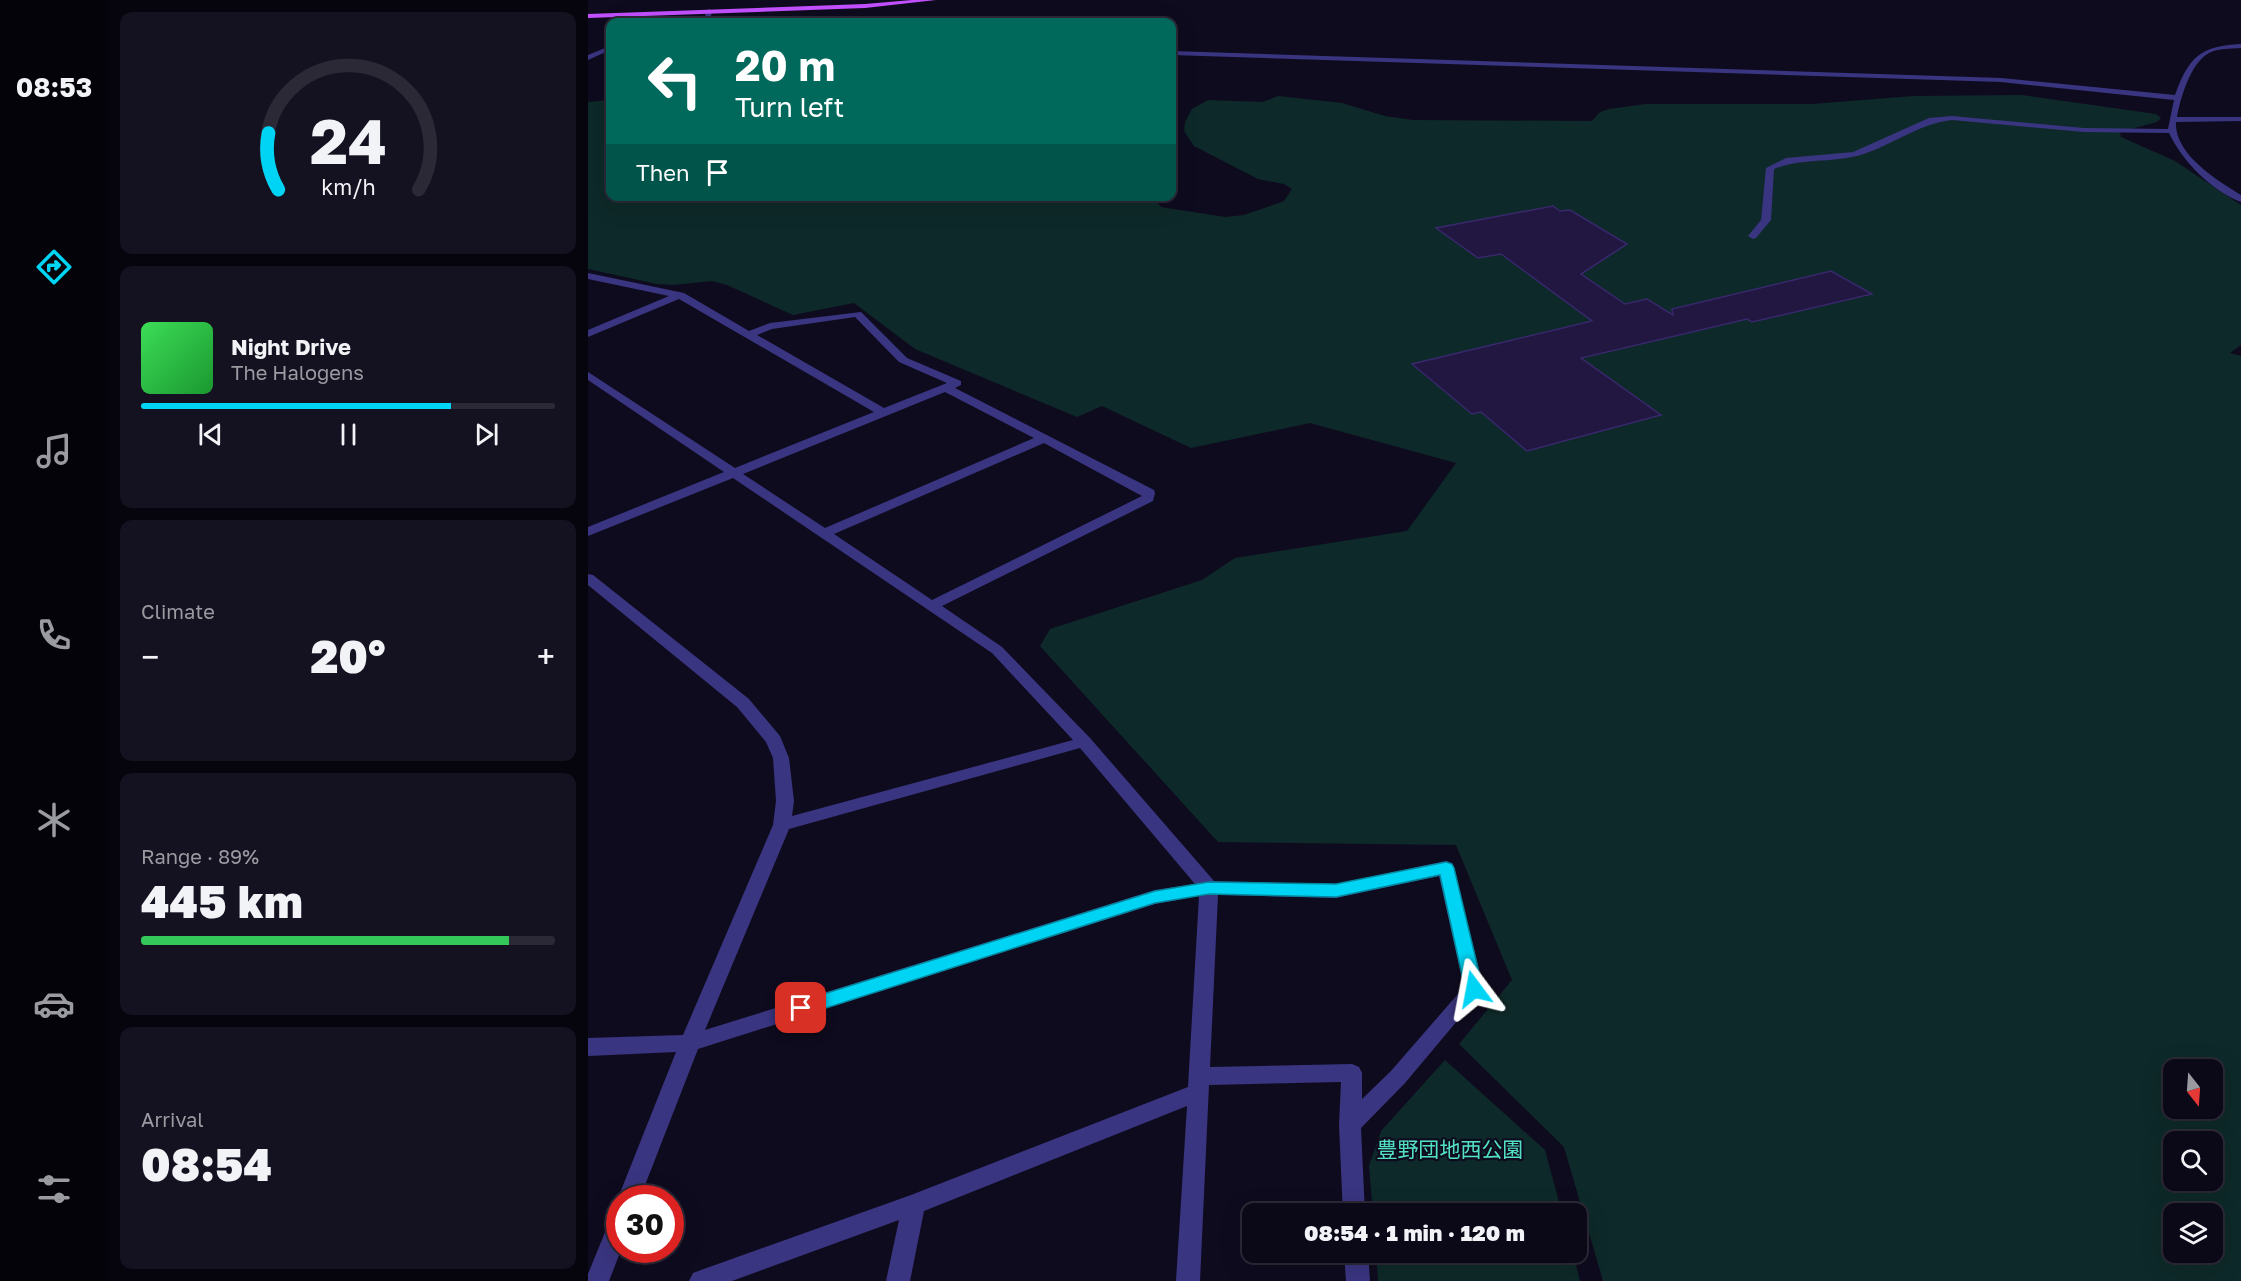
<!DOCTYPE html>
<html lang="en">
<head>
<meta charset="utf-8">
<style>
  :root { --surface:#0b0817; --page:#141120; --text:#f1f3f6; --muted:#9a9aa1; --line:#2b2936; --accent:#00d4f4 }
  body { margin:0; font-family:"Golos Text","Noto Sans JP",sans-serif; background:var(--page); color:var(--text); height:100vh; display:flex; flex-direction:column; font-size:22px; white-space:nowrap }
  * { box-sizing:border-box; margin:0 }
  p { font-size:20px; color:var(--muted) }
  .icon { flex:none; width:33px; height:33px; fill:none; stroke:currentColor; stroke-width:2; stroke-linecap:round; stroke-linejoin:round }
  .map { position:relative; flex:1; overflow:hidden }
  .details { display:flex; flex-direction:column; gap:12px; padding:12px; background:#06040d; width:480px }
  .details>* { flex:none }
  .hud { position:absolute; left:18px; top:18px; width:570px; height:183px; border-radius:12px; box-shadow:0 6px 24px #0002,0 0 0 2px var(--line); background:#00695c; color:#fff; overflow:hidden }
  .needle { width:39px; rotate:163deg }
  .controls { position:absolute; left:1575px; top:1059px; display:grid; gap:12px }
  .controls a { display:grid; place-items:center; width:60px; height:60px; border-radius:12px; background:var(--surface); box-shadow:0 6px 24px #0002,0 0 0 2px var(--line); font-size:30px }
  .speed { position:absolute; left:18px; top:1185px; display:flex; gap:12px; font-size:30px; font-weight:700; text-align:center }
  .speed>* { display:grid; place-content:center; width:78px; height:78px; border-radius:50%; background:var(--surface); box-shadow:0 6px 24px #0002,0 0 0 2px var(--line); line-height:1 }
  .speed .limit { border:9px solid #d22; background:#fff; color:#111 }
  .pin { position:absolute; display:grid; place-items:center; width:51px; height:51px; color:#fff; margin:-26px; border-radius:12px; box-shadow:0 3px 9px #0006 }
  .me { position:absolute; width:66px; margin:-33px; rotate:347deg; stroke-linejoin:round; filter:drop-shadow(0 0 4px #0008) }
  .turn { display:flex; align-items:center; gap:21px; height:126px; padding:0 30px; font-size:27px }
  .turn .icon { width:78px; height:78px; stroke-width:2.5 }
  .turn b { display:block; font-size:42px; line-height:51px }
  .then { display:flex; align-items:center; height:57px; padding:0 30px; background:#0003; gap:12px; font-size:22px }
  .big { font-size:45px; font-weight:800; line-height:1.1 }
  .details .tile { flex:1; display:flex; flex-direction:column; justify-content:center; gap:9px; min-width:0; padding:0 21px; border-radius:12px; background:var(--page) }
  .details .dial { align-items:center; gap:0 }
  .dial svg { height:156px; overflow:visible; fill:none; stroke:var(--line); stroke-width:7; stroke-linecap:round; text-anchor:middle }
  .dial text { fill:var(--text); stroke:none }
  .song { display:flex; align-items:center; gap:18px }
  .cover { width:72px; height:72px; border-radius:9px; background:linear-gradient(135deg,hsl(130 70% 55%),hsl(130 70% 35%)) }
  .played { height:6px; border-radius:3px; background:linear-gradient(90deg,var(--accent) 75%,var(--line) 75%) }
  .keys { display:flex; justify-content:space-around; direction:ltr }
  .heat { display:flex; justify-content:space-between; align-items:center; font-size:33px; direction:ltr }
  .charge { height:9px; border-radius:4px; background:linear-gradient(90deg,#34c759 89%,var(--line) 0) }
  .trip { position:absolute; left:654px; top:1203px; width:345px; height:60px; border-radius:12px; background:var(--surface); box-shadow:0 6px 24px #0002,0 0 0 2px var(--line); font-weight:800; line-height:60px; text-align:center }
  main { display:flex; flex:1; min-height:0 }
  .dock { display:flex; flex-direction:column; width:108px; justify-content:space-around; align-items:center; background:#040309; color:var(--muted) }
  .dock .icon { width:42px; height:42px }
  .dock .active { color:var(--accent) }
  .dock b { font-size:27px; color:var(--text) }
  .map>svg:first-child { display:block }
  .green { fill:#0e2929; fill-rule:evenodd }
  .building { fill:#211740; stroke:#38286d; stroke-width:1.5 }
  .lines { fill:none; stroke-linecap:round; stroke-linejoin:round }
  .minor { fill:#3a3580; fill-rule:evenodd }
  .major { fill:#c350ff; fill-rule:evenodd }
  .route { fill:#00d4f4; stroke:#008a9f; stroke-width:1.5 }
  .labels { text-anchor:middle; stroke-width:4.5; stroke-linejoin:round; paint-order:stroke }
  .near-park-label { font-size:21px; fill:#52e2c3; stroke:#0f0b1f }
</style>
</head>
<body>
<main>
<nav class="dock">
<b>08:53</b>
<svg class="icon active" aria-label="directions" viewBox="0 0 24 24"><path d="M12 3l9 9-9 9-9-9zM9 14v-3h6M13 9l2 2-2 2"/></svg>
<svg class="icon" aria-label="music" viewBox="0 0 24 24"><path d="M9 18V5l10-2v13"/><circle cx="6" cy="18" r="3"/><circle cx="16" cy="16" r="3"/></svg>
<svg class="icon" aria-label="phone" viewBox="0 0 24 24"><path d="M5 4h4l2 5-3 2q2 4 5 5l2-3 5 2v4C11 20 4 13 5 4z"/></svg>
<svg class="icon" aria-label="climate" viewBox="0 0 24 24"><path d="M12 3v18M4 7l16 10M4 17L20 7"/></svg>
<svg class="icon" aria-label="car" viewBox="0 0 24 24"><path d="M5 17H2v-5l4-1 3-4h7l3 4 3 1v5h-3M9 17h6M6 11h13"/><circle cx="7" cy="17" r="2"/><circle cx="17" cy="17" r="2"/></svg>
<svg class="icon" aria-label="filters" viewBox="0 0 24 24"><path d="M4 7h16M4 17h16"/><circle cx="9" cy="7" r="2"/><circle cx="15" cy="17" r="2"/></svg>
</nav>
<section class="details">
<div class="tile dial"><svg viewBox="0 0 100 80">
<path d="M14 69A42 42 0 1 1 86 69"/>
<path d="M14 69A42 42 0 0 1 9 40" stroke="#00d4f4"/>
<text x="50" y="56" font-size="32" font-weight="700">24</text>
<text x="50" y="72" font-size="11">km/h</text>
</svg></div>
<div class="tile">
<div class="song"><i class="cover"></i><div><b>Night Drive</b><p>The Halogens</p></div></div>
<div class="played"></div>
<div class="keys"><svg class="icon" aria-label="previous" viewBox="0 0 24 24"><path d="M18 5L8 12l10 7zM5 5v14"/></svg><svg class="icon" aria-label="pause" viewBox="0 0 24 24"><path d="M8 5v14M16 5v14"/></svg><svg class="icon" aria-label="next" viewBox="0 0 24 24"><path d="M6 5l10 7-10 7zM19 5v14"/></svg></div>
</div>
<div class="tile"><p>Climate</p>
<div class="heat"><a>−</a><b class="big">20°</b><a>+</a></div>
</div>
<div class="tile"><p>Range · 89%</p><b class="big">445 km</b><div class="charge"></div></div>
<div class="tile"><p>Arrival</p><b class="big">08:54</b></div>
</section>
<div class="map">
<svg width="1653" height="1281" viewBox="0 0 1653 1281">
  <rect width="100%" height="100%" fill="#0f0b1f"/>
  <g class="green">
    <path d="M 1434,95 L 1568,114 L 1573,118 L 1569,122 L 1532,132 L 1533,137 L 1587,161 L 1653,205 L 1653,345 L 1642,353 L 1653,356 L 1653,1281 L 1015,1281 L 976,1147 L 871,1044 L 924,980 L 868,845 L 630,842 L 452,646 L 462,629 L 614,580 L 647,558 L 819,531 L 868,463 L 722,423 L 603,448 L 514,406 L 489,417 L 327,349 L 266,303 L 205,315 L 139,285 L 124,281 L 85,285 L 69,284 L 0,269 L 0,102 L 22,100 L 22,196 L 565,196 L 573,207 L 637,217 L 656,215 L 696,201 L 704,189 L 696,184 L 670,179 L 606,146 L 596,131 L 597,122 L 604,109 L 620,100 L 675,102 L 690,96 L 754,103 L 797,116 L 825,120 L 1004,121 L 1012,112 L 1021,109 L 1058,104 L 1224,104 L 1325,96 ZM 1586,1070 L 1624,1070 L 1624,1108 L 1586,1108 ZM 1586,1142 L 1624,1142 L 1624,1180 L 1586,1180 ZM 1586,1214 L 1624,1214 L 1624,1252 L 1586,1252 Z"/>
    <path d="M 857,1060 L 957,1150 L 974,1213 L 785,1213 L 781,1166 L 793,1131 Z"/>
    <path d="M 788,1253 L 985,1253 L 992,1281 L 790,1281 Z"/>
  </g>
  <path class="building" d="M 965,206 L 972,211 L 982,210 L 1039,244 L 993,274 L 1037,304 L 1059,299 L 1085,315 L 1084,309 L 1243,271 L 1284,294 L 1164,322 L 1159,319 L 993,358 L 1073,415 L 939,451 L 893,412 L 884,414 L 824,364 L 1004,321 L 913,254 L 890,258 L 848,228 Z"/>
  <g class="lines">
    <g class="minor">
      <path d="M 121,9 L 124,11 L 123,16 L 196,22 L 120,20 L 117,18 L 118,11 Z"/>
      <path d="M 45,13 L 50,14 L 45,22 L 39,22 Z"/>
      <path d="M 1653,44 L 1653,48 C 1642,49 1630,48 1621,53 C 1602,63 1592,100 1589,117 L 1653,117 L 1653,121 L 1588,122 C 1586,154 1629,180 1653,195 L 1653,202 C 1624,191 1594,161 1581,133 L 1496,132 L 1364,120 C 1329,124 1302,147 1269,156 C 1241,163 1212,158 1186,169 L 1183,220 L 1168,238 L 1165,239 L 1160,236 L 1173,220 L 1178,168 L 1198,158 L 1265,152 L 1341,118 L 1364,116 L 1496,128 L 1580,129 L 1586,100 L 1413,82 L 584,55 L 584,51 L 1413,78 L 1587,95 C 1601,57 1612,46 1653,44 Z"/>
      <path d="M 22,46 L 22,50 L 0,60 L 0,55 Z"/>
      <path d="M 0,273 L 96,293 L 161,331 L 182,323 L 273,312 L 319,358 L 373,381 L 373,385 L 367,388 L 566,490 L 567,493 L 565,501 L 354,606 L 414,647 L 502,738 L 626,881 L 748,884 L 858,861 L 864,863 L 896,989 L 817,1083 L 773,1128 L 777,1214 L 755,1214 L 751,1125 L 753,1082 L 621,1085 L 612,1281 L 588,1281 L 599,1106 L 336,1211 L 322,1281 L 298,1281 L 311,1220 L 144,1281 L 101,1281 L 105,1273 L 113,1270 L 323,1195 L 600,1087 L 611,896 L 567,904 L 110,1049 L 52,1198 L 32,1198 L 32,1202 L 30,1198 L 88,1052 L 0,1056 L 0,1038 L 95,1035 L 185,825 L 188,801 L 185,758 L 178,742 L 149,707 L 0,585 L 0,574 L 5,575 L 161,699 L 192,736 L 201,758 L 206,801 L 204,816 L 485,740 L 404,653 L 145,478 L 0,536 L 0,527 L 136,472 L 0,380 L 0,372 L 147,468 L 286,412 L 91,299 L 0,337 L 0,330 L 81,296 L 0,279 ZM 267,317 L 311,362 L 359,383 L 296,408 L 169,335 L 184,329 ZM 357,392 L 446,438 L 237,528 L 155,474 ZM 456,443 L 554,496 L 344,600 L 246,534 ZM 492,748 L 607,884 L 567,890 L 117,1030 L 201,829 ZM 851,876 L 876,987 L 803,1071 L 774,1099 L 774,1073 L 771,1067 L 764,1064 L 622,1067 L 630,895 L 748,898 Z"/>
      <path d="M 32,1213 L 33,1250 L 21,1281 L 0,1281 L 0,1274 L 24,1215 Z"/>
      <path d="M 756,1252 L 780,1252 L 782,1281 L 758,1281 Z"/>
    </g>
    <path class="major" d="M 324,0 L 348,0 L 277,8 L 0,18 L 0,14 L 277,4 Z"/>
  </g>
  <path class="route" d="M 858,862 L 864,864 L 866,868 L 895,989 L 892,994 L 886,996 L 879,994 L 877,989 L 852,875 L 748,897 L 621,894 L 567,903 L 213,1016 L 206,1013 L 203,1008 L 206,1003 L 213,1001 L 567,891 L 621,882 L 748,884 Z"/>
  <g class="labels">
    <g class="near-park-label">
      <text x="862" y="1157">豊野団地西公園</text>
    </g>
  </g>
</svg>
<div class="controls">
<a><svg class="needle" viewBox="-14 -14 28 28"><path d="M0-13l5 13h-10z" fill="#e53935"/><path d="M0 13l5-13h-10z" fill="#9a9aa1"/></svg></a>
<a><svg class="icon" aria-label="search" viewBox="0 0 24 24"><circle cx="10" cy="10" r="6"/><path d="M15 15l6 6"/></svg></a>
<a><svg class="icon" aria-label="layers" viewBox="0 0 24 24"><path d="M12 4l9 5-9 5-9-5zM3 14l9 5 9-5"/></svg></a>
</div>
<div class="speed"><div class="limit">30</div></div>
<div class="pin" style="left:213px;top:1008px;background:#d93025"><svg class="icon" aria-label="arrive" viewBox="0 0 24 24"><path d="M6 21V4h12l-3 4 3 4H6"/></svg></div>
<svg class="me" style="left:886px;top:989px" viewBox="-20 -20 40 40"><path d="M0-17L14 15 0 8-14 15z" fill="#00d4f4" stroke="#fff" stroke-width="4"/></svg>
<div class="trip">08:54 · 1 min · 120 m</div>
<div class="hud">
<div class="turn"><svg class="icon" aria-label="left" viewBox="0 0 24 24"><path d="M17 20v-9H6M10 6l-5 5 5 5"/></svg><div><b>20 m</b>Turn left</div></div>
<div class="then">Then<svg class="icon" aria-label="arrive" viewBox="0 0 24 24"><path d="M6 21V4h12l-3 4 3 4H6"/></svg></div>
</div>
</div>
</main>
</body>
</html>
